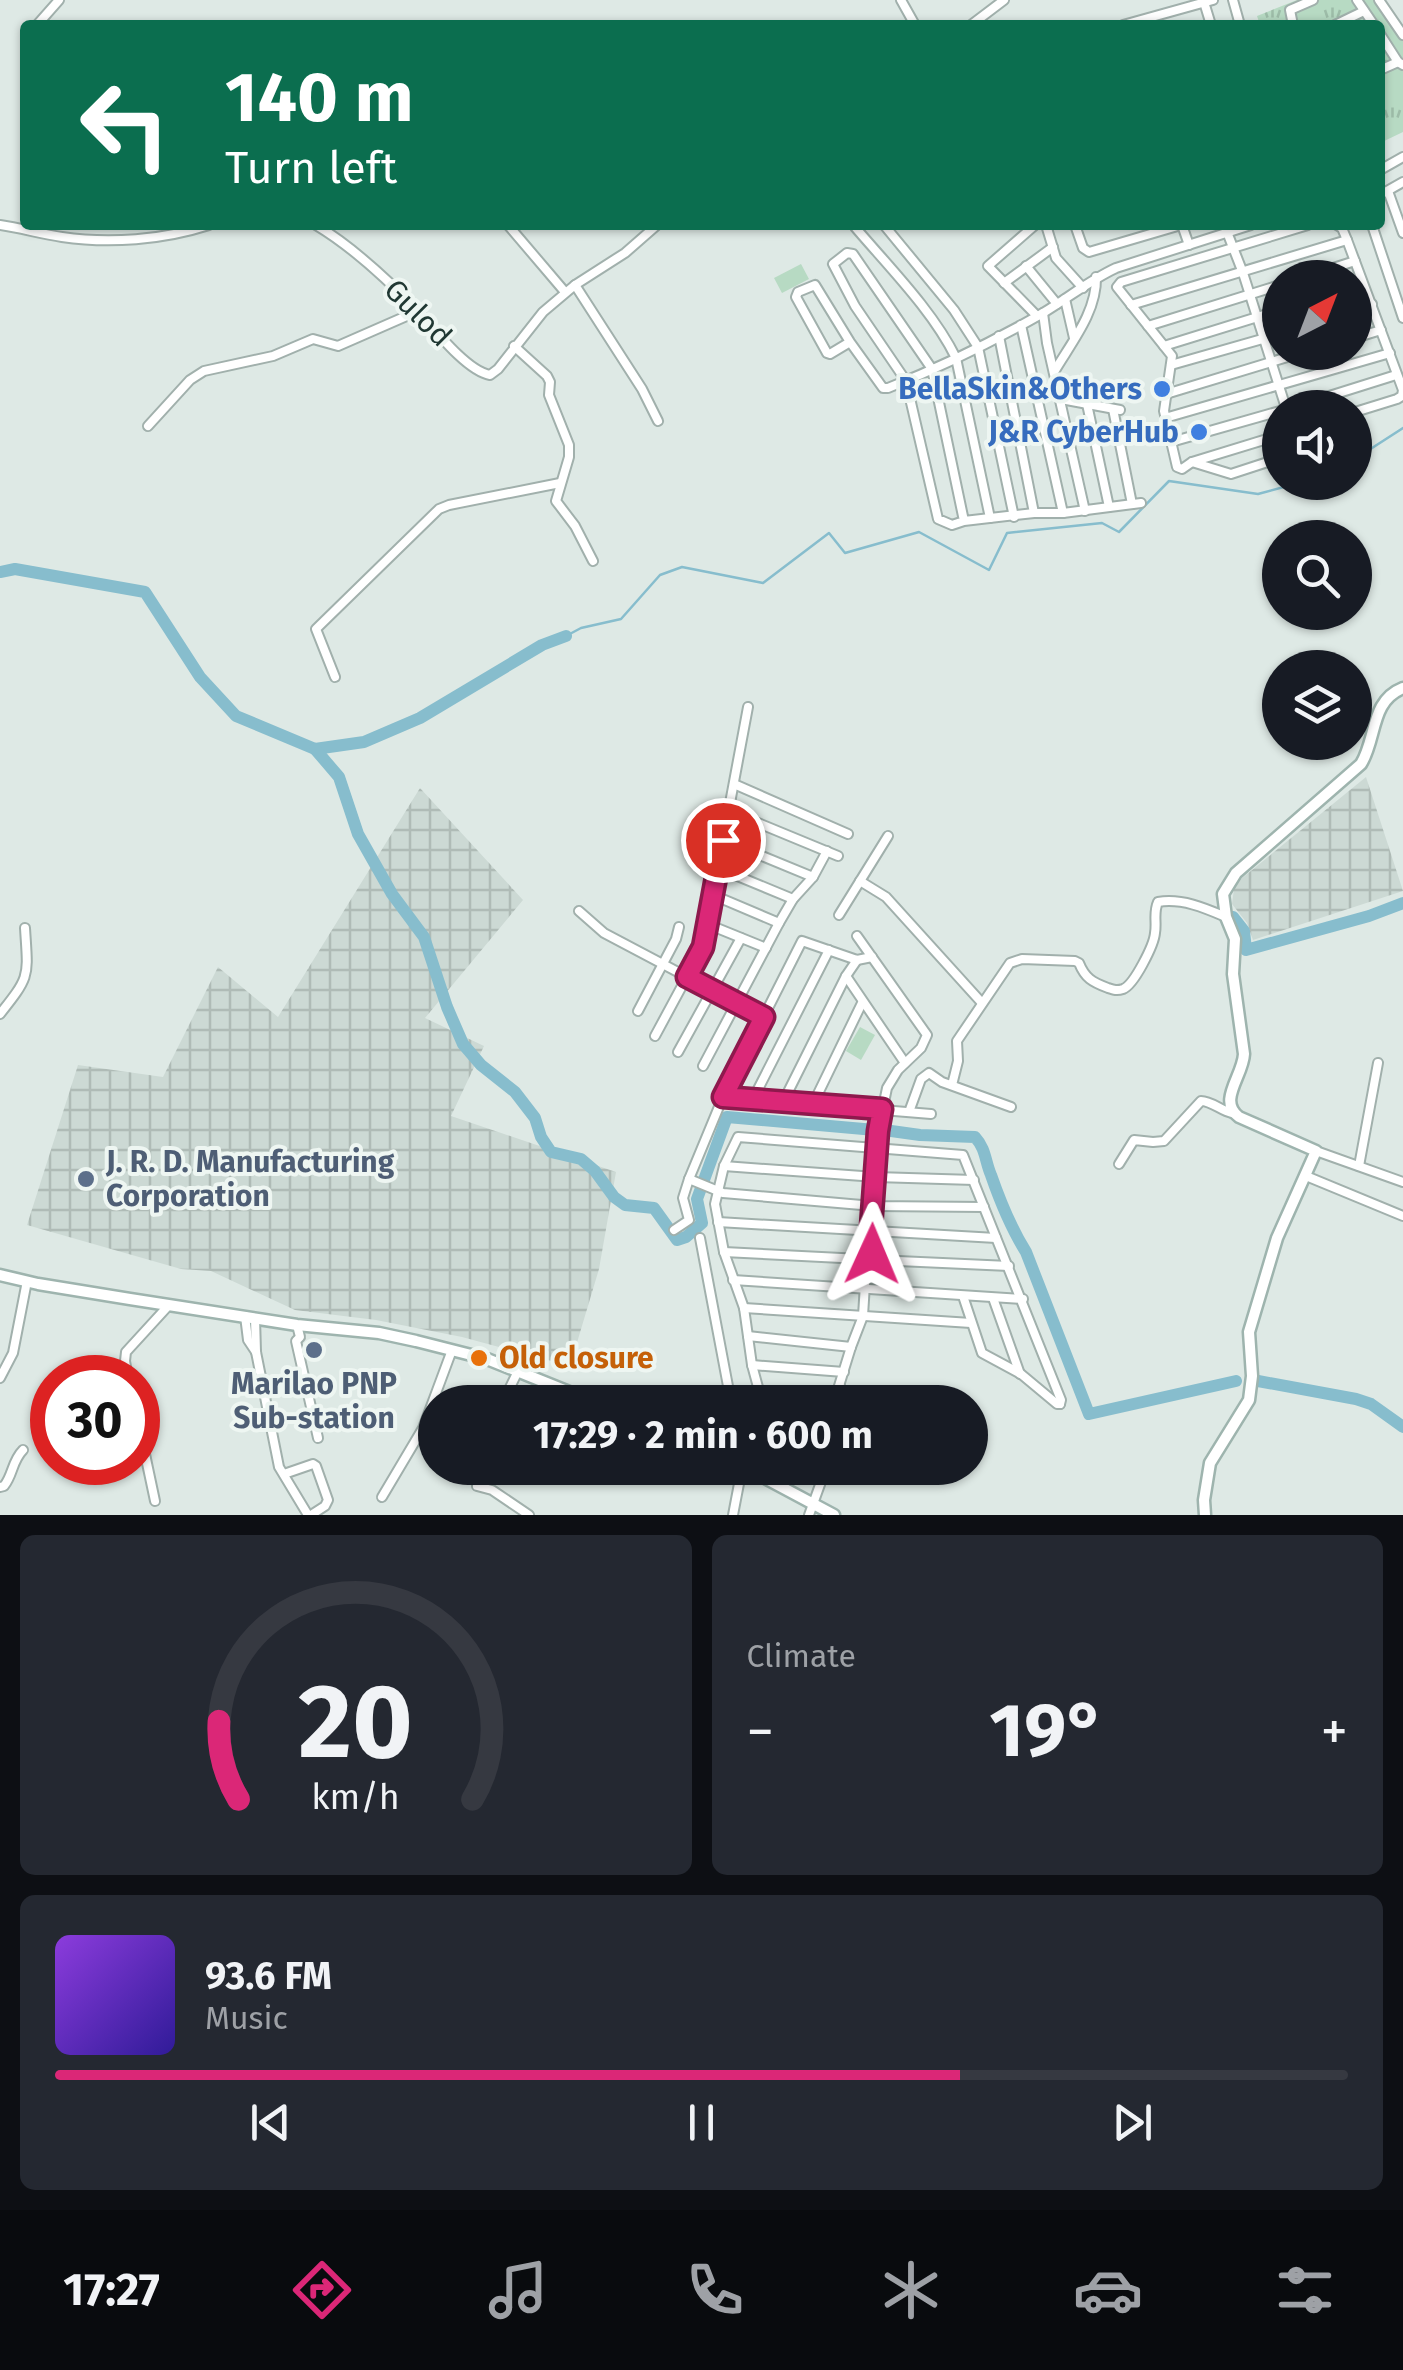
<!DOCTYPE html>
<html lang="en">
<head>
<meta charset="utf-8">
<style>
  :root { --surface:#171b24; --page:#242831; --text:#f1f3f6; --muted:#9ea1a6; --line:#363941; --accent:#db2777 }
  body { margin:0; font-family:"Fira Sans",sans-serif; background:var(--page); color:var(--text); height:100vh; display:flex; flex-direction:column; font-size:38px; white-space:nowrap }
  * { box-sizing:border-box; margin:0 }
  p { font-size:32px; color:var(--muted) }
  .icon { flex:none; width:55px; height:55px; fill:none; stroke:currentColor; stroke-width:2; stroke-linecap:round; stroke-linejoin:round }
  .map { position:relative; height:1515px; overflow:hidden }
  .drawer { display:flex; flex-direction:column; gap:20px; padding:20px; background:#0d0f14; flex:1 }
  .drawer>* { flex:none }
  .banner { position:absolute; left:20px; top:20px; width:1365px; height:210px; border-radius:10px; box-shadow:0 2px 8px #0004; background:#0b6e4f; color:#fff; overflow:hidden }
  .needle { width:65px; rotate:42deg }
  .fabs { position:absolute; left:1262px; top:260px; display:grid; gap:20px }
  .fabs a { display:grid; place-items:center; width:110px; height:110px; border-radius:50%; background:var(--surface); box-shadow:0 2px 8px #0004; font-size:50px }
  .speed { position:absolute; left:30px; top:1355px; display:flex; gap:20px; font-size:50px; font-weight:700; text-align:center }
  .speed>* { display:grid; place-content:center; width:130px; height:130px; border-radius:50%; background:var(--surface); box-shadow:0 2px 8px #0004; line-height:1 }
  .speed .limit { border:15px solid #d22; background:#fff; color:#111 }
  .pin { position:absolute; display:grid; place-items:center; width:85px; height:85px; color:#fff; margin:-42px; border:5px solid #fff; border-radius:50%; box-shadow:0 2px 10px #0007 }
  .me { position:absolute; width:110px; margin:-55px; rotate:1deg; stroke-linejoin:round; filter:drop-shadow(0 0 8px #0008) }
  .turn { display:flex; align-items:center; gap:35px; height:210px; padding:0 40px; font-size:45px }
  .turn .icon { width:130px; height:130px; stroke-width:2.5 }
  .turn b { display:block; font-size:70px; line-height:85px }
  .big { font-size:75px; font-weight:700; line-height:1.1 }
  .drawer .tile { flex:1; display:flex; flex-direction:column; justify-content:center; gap:15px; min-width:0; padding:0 35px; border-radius:15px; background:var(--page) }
  .drawer .dial { align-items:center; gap:0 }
  .dial svg { height:260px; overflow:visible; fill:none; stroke:var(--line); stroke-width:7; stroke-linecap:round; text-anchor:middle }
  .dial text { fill:var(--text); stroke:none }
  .song { display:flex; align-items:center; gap:30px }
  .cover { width:120px; height:120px; border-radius:15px; background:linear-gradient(135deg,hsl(270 70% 55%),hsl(250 70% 35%)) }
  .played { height:10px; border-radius:5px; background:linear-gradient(90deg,var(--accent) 70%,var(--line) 70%) }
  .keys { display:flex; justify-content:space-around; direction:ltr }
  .heat { display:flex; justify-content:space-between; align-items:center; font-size:55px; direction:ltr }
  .drawer .tiles { flex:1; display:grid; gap:20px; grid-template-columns:1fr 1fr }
  .tile:last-child { grid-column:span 2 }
  .trip { position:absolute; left:418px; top:1385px; width:570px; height:100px; border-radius:50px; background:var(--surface); box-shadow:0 2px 8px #0004; font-weight:700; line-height:100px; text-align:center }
  .tab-bar { display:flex; height:160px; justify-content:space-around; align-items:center; background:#090b0e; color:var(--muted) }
  .tab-bar .icon { width:70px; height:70px }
  .tab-bar .current { color:var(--accent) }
  .tab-bar b { font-size:45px; color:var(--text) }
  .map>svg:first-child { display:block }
  .industrial { fill:url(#industrial-grid) }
  .grass { fill:url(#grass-tufts) }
  .garden { fill:#b7dac3 }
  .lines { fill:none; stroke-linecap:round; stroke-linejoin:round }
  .stream { stroke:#87bdcd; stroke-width:2.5 }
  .river { stroke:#87bdcd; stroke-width:12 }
  .street-casing { stroke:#a1b0ac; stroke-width:12 }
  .secondary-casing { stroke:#9eb4ae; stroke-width:15 }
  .street { stroke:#fff; stroke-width:8 }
  .secondary { stroke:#fff; stroke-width:10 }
  .route-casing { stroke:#8e194d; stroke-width:25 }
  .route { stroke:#db2777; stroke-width:18 }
  .shop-dot { fill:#3f7fe0; stroke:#eef6f2; stroke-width:4 }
  .service-dot { fill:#5c6f8a; stroke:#eef6f2; stroke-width:4 }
  .food-dot { fill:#e8710a; stroke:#eef6f2; stroke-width:4 }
  .labels { text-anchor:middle; stroke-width:8; stroke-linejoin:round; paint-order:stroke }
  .street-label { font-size:30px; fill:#203833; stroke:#eef6f2 }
  .shop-label { font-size:30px; font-weight:bold; fill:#366cbe; stroke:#eef6f2; text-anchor:end }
  .service-label { font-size:30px; font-weight:bold; fill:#4e5e75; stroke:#eef6f2; text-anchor:start }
  .food-label { font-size:30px; font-weight:bold; fill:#c56008; stroke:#eef6f2; text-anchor:start }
</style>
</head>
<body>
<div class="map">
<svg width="1403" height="1515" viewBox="0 0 1403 1515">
  <defs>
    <pattern id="industrial-grid" width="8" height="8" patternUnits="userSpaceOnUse" patternTransform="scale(2.5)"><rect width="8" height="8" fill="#ccd9d4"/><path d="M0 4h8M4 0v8" fill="none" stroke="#afbbb6"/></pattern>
    <pattern id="grass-tufts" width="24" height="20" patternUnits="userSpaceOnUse" patternTransform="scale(2.5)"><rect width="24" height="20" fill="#b7dac3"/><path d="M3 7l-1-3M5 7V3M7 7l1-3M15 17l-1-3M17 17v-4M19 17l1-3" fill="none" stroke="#9dbca8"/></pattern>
  </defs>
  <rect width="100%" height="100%" fill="#dee9e5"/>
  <g class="industrial">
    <path d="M 1366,777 L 1403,891 L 1253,940 L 1247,923 L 1232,904 L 1234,889 L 1241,879 Z"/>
    <path d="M 420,788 L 523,900 L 425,1018 L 484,1046 L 451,1116 L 616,1172 L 599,1269 L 570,1366 L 462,1337 L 376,1320 L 295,1310 L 211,1271 L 181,1269 L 27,1225 L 78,1065 L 163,1077 L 218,967 L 278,1017 Z"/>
  </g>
  <path class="grass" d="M 1297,0 L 1377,0 L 1403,39 L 1403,132 L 1380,143 L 1380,25 L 1260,25 L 1257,16 Z"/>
  <g class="garden">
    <path d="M 801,264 L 809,279 L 782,293 L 774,278 Z"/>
    <path d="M 860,1027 L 875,1035 L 861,1060 L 846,1051 Z"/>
  </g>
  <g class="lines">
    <g class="stream">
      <path d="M 1355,459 L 1403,428"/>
      <path d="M 566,636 L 581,628 L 621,619 L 660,575 L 682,567 L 763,583 L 829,533 L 845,553 L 919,532 L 989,570 L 1007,533 L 1102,523 L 1119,532 L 1169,481 L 1258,494 L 1302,482"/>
    </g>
    <g class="river">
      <path d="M 0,572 L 15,569 L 145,592 L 200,677 L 236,716 L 315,749 L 364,742 L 420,718 L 542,645 L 566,636"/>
      <path d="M 315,749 L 339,777 L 358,834 L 392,894 L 424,937 L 447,1007 L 463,1044 L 481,1065 L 515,1092 L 535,1118 L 541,1137 L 551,1152 L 581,1159 L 595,1171 L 614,1197 L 625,1205 L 654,1208 L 677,1240 L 686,1237 L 702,1223 L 697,1199 L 727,1117 L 875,1130"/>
      <path d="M 1233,917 L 1244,931 L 1246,950 L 1369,916 L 1403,903"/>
      <path d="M 884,1130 L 920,1135 L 975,1137 C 986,1149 985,1161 991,1175 C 1000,1201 1011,1228 1026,1252 L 1089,1414 L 1236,1381"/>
      <path d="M 1258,1381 L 1356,1399 L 1371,1404 L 1403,1427"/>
    </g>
    <g class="street-casing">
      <g id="street">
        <path d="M 901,0 L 915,25"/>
        <path d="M 1233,0 L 1240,25"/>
        <path d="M 1357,0 L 1374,25"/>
        <path d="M 1379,0 L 1403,35"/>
        <path d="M 1204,2 L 1211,25"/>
        <path d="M 37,25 L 59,0"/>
        <path d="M 971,25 L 1004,0"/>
        <path d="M 1123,25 L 1213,0"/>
        <path d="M 1293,25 L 1290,10 L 1313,0"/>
        <path d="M 1335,25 L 1364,11"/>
        <path d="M 1380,34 L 1398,62 L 1403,65"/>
        <path d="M 1380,70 L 1398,62"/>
        <path d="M 1380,170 L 1403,157"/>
        <path d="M 1388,191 L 1403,233"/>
        <path d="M 1380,195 L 1403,182"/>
        <path d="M 0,225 C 21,228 41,234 62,237 C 109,244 163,240 209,225"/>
        <path d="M 316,225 C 353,247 389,281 419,312 C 435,330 467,371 490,375 L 498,369 L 543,312 L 575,285 L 625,253 L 657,225"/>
        <path d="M 508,225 L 565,292"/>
        <path d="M 884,225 L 954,310 L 978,347 L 1014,517"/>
        <path d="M 1035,225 L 988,266 L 1037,316"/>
        <path d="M 1046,225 L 1056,258 L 1083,288"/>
        <path d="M 1075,225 L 1083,248 L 1089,252 L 1181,225"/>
        <path d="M 1182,225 L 1189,245"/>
        <path d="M 1337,225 L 1342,228 L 1347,240 L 1403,390 L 1402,396 L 1397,399 L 1355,412"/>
        <path d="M 1372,225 L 1403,318"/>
        <path d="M 855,227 C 889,267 933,311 956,358 L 990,518"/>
        <path d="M 1227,232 L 1243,273 L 1286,408"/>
        <path d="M 1026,266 L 1057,304"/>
        <path d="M 1302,278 L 1355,261"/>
        <path d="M 1004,283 L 1053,247"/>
        <path d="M 575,285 L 642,389 L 658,421"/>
        <path d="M 1065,299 L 1074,338"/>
        <path d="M 1131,305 L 1347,240"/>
        <path d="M 1355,310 L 1372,304"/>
        <path d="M 1043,313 L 1047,343 L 1085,511"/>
        <path d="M 1021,325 L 1063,513"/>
        <path d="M 1148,326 L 1280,285"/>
        <path d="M 999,336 L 1034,513"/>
        <path d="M 1355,338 L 1381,330"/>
        <path d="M 850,342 L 830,354 L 827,353 L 796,297 L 798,292 L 815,285 L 850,342 L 883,388 L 888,388 C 941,367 994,341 1043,313 C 1068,298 1090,280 1116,268 L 1251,225"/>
        <path d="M 514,346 L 547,376 L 550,382 L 549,395 L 569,445 L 569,457 L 556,501 L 575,526 L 593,561"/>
        <path d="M 1164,346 L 1280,310"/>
        <path d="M 1171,365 L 1280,334"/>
        <path d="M 1054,372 C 1071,343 1097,312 1096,277"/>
        <path d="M 1166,394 L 1304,352"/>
        <path d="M 1061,399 L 1120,410"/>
        <path d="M 1087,404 L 1109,507"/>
        <path d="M 1291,408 L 1396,375"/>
        <path d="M 1113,409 L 1132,504"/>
        <path d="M 1165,418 L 1390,353"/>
        <path d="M 148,426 L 190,380 L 204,371 L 273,356 L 313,339 L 338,346 L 418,311"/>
        <path d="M 1280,435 L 1192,462 L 1182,469 L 1177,467 L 1164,411 L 1172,356 L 1117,287 L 1121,282 L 1308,225"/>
        <path d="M 1171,442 L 1280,411"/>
        <path d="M 1192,462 L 1231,474 L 1280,458"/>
        <path d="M 964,521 L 952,525 L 938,519 L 906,381 L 855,306 L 833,264 L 847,253 L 853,254 L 932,369 L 964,521 L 1034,513 L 1063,513 L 1141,503"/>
        <path d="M 335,677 L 316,629 L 439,509 L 449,505 L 560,483"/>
        <path d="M 734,784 L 848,834"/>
        <path d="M 729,811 L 838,856"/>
        <path d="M 723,840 L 813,877"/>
        <path d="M 718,868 L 793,899"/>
        <path d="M 860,881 L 886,897 L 982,1003"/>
        <path d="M 713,895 L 779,923"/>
        <path d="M 579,911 L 604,933 L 763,1017"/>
        <path d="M 839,915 L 888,836"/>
        <path d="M 707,924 L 766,948"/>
        <path d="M 857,936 L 927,1035 L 921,1048 L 898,1070 L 887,1088 L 878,1131 L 869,1254"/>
        <path d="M 846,976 L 905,1063"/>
        <path d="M 638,1011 L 676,939 L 679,927"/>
        <path d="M 0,1014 C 31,975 28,977 25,928"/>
        <path d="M 655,1036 L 703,947 L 748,707"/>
        <path d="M 678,1052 L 741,938"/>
        <path d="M 703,1066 L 779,923 L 793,899 L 813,877 L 827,851"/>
        <path d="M 952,1085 L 958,1061 L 957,1041 L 1010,963 L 1022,959 L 1075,961 L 1079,963 C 1085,978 1092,982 1108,988 C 1114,990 1117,991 1123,989 C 1134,985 1154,945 1155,933 C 1157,922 1153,913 1158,902 C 1182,898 1205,908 1226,917"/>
        <path d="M 723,1097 L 931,1114"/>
        <path d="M 753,1099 L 829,950"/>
        <path d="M 783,1102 L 846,976 L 857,960"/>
        <path d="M 813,1104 L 862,1003"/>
        <path d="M 909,1112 L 921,1079 L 929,1073 L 942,1082 L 1011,1107"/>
        <path d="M 1316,1151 L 1403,1182"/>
        <path d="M 1119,1164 L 1134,1140 L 1153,1142 L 1164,1141 L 1201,1101 C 1212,1101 1221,1111 1232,1113"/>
        <path d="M 724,1166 L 876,1177 L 974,1180"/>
        <path d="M 1359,1166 L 1378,1063"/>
        <path d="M 1306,1176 L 1403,1216"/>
        <path d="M 689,1179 L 723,1193 L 873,1206 L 984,1207"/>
        <path d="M 718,1222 L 996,1238"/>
        <path d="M 674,1230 L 689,1220 L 683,1198 L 689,1179 L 723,1097 L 802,941 L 857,960 L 872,957"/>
        <path d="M 700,1238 L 731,1402"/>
        <path d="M 724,1252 L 861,1259"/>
        <circle cx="869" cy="1261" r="7"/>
        <path d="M 876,1260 L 1009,1266"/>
        <path d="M 733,1280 L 1023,1299"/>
        <path d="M 963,1296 L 982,1353 L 1021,1374 L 1057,1404 L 1060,1404"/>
        <path d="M 993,1298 L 1020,1374"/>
        <path d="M 744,1308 L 971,1323"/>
        <path d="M 245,1316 L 248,1340 L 256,1352"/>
        <path d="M 255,1318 L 256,1352 L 279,1467 L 308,1515"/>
        <path d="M 297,1325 L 300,1337 L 296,1341 L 318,1438"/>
        <path d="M 748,1336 L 851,1347"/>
        <path d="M 752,1365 L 844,1372"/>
        <path d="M 0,1378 L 13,1353 L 27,1281"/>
        <path d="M 128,1378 L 125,1361 L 126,1352 L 169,1305"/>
        <path d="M 840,1386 L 845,1402"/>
        <path d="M 760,1395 L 835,1401"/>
        <path d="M 503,1402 L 518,1371"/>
        <path d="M 762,1402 L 752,1365 L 744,1308 L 724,1252 L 715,1204 L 724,1166 L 738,1137 L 963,1155 L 1061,1400 L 1060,1404"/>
        <path d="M 834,1402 L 851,1347 L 863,1316 L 866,1268"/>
        <path d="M 138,1421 L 155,1501"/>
        <path d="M 284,1474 L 313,1464 L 316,1466 L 328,1500 L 325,1506 L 311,1515"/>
        <path d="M 477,1486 L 492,1490 L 529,1515"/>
        <path d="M 784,1486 L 789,1468"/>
        <path d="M 0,1487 L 4,1486 C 13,1475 12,1461 23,1450"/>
        <path d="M 382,1497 L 423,1428 L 452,1350"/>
        <path d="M 733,1515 L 742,1468"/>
        <path d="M 809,1515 L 826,1468"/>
      </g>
    </g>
    <g class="secondary-casing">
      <g id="secondary">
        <path d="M 0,1275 L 38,1284 L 130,1299 L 297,1325 L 379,1333 L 416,1341 L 487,1359 L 594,1402"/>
        <path d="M 746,1468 L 834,1515"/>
        <path d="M 1205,1515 L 1204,1500 L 1210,1463 L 1249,1400 L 1252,1376 L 1249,1332 L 1277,1238 L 1316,1151 L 1239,1117 C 1217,1101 1243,1076 1244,1054 L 1233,974 L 1235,939 L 1226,917 L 1223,894 L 1236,873 L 1361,764 C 1377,738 1370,701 1403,688"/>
      </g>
    </g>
    <use href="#street" class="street"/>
    <use href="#secondary" class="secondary"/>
  </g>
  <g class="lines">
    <g class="route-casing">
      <path id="route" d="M 723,840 L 703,947 L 687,977 L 764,1017 L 723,1097 L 882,1109 L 878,1131 L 869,1254 L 872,1254"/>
    </g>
    <use href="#route" class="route"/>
  </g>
  <g class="shop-dot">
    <circle cx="1162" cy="389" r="10"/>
    <circle cx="1199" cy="432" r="10"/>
  </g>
  <g class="service-dot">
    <circle cx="86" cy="1179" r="10"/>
    <circle cx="314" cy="1350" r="10"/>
  </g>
  <circle class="food-dot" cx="479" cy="1358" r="10"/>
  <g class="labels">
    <g class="street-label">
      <text transform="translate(418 313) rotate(45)" y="10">Gulod</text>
    </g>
    <g class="shop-label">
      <text x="1142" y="399">BellaSkin&amp;Others</text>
      <text x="1179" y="442">J&amp;R CyberHub</text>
    </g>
    <g class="service-label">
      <text x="106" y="1172">J. R. D. Manufacturing<tspan x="106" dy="34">Corporation</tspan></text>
      <text x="314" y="1394" text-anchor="middle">Marilao PNP<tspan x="314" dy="34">Sub-station</tspan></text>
    </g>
    <g class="food-label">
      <text x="499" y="1368">Old closure</text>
    </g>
  </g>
</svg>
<div class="fabs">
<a><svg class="needle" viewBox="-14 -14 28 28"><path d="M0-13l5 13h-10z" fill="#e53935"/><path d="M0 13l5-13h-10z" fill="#9ea1a6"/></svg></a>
<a><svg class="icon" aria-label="sound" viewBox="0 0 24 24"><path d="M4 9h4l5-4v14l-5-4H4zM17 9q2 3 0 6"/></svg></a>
<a><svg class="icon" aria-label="search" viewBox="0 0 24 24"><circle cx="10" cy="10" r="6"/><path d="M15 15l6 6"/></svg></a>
<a><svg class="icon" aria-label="layers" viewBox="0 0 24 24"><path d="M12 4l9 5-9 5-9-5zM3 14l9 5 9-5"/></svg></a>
</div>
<div class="speed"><div class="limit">30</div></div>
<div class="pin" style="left:723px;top:840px;background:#d93025"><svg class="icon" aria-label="arrive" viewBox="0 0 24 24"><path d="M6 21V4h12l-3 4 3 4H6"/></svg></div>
<svg class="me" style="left:872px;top:1254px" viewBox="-20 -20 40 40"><path d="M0-17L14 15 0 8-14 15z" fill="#db2777" stroke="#fff" stroke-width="4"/></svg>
<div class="trip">17:29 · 2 min · 600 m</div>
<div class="banner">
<div class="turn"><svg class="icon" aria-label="left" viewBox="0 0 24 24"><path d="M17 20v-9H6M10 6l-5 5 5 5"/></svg><div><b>140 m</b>Turn left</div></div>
</div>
</div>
<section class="drawer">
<div class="tiles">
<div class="tile dial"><svg viewBox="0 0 100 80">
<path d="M14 69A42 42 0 1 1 86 69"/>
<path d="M14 69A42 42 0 0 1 8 45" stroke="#db2777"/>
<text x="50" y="56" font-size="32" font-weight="700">20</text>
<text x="50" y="72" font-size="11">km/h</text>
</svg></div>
<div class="tile"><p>Climate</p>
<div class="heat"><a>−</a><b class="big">19°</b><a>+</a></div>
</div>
<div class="tile">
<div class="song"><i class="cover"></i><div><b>93.6 FM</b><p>Music</p></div></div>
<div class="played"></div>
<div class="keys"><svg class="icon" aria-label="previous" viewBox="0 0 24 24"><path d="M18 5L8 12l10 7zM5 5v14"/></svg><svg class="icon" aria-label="pause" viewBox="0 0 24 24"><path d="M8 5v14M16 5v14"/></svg><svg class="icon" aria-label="next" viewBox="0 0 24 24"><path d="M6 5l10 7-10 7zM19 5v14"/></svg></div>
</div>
</div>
</section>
<nav class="tab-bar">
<b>17:27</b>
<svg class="icon current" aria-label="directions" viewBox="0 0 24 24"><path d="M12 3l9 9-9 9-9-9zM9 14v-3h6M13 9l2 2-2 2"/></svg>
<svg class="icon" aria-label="music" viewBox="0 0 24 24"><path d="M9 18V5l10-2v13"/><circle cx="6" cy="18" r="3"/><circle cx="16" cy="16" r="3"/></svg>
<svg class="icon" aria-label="phone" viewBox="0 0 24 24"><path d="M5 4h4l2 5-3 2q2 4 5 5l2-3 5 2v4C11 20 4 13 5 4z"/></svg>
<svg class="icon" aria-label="climate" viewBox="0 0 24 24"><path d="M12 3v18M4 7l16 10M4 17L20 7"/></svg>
<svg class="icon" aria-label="car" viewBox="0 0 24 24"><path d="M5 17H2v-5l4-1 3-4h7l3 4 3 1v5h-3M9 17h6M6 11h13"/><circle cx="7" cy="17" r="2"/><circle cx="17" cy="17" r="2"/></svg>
<svg class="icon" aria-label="filters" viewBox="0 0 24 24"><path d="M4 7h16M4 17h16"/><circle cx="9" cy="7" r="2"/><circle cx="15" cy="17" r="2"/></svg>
</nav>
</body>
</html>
